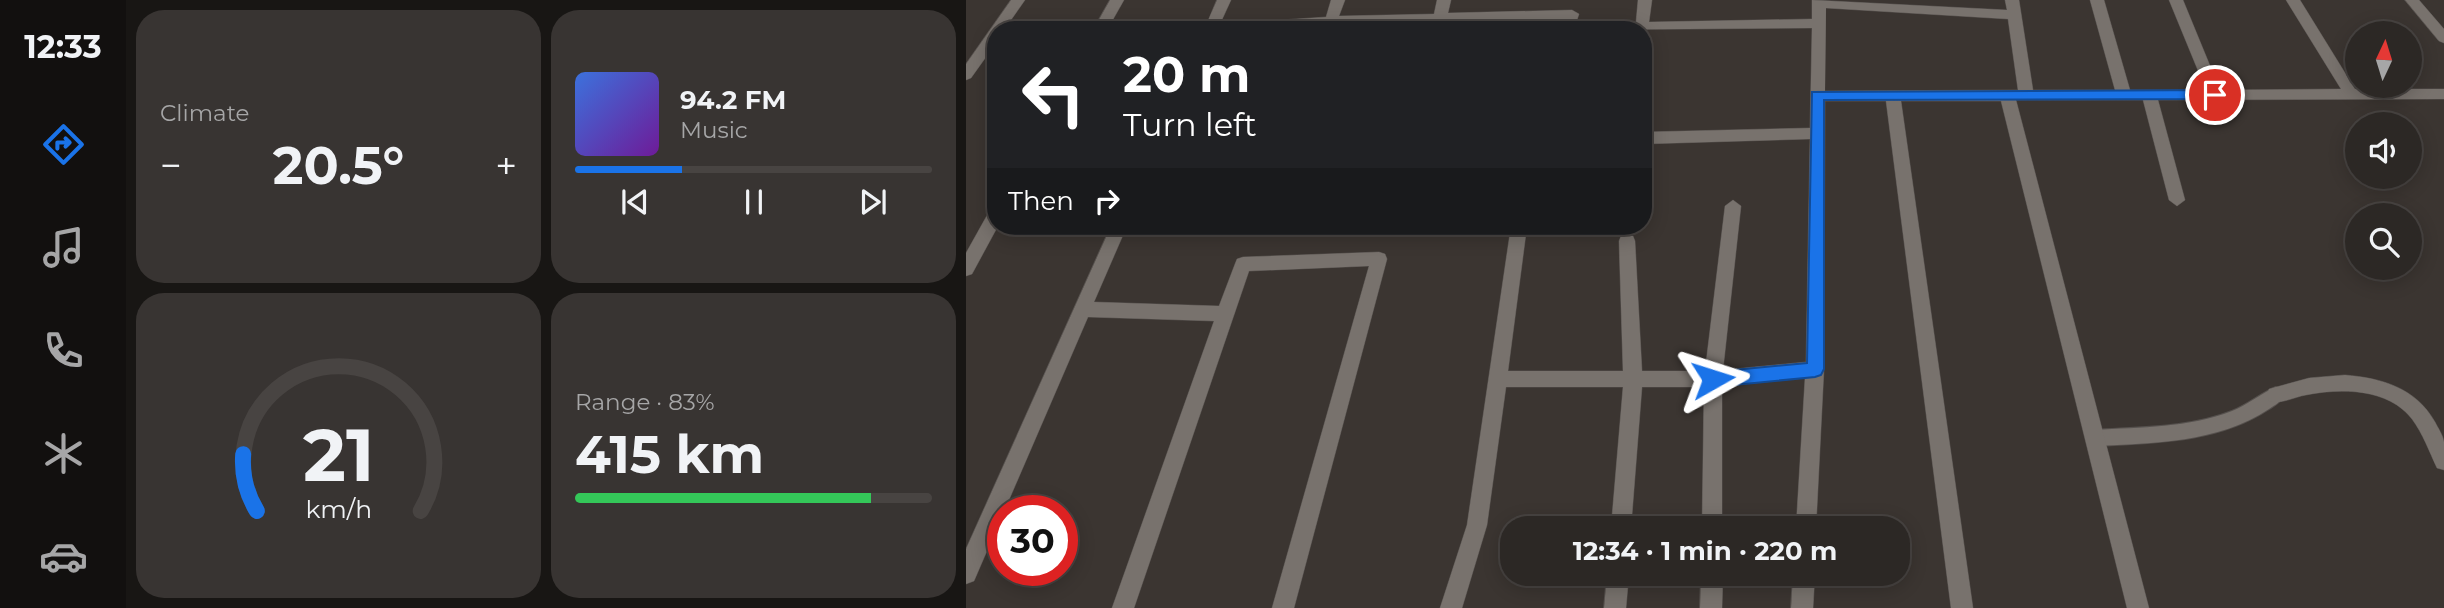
<!DOCTYPE html>
<html lang="en">
<head>
<meta charset="utf-8">
<style>
  :root { --surface:#2c2825; --page:#383432; --text:#f1f3f6; --muted:#a6a6a7; --line:#484442; --accent:#1a73e8 }
  body { margin:0; font-family:Montserrat,sans-serif; background:var(--page); color:var(--text); height:100vh; display:flex; flex-direction:column; font-size:26px; white-space:nowrap }
  * { box-sizing:border-box; margin:0 }
  p { font-size:23px; color:var(--muted) }
  .icon { flex:none; width:38px; height:38px; fill:none; stroke:currentColor; stroke-width:2; stroke-linecap:round; stroke-linejoin:round }
  .map { position:relative; flex:1; overflow:hidden }
  .sheet { display:flex; flex-direction:column; gap:10px; padding:10px; background:#181614; width:840px }
  .sheet>* { flex:none }
  .guide { position:absolute; left:21px; top:21px; width:665px; height:214px; border-radius:28px; box-shadow:0 4px 18px #0003,0 0 0 2px var(--line); background:#202124; color:#fff; overflow:hidden }
  .needle { width:46px; rotate:4deg }
  .controls { position:absolute; left:1379px; top:21px; display:grid; gap:14px }
  .controls a { display:grid; place-items:center; width:77px; height:77px; border-radius:50%; background:var(--surface); box-shadow:0 4px 18px #0003,0 0 0 2px var(--line); font-size:35px }
  .speed { position:absolute; left:21px; top:495px; display:flex; gap:14px; font-size:35px; font-weight:700; text-align:center }
  .speed>* { display:grid; place-content:center; width:91px; height:91px; border-radius:50%; background:var(--surface); box-shadow:0 4px 18px #0003,0 0 0 2px var(--line); line-height:1 }
  .speed .limit { border:10px solid #d22; background:#fff; color:#111 }
  .pin { position:absolute; display:grid; place-items:center; width:60px; height:60px; color:#fff; margin:-30px; border:4px solid #fff; border-radius:50%; box-shadow:0 2px 7px #0007 }
  .me { position:absolute; width:77px; margin:-38px; rotate:84deg; stroke-linejoin:round; filter:drop-shadow(0 0 5px #0008) }
  .turn { display:flex; align-items:center; gap:24px; height:147px; padding:0 21px; font-size:32px }
  .turn .icon { width:91px; height:91px; stroke-width:2.5 }
  .turn b { display:block; font-size:49px; line-height:60px }
  .then { display:flex; align-items:center; height:66px; padding:0 21px; background:#0003; gap:14px; font-size:26px }
  .big { font-size:52px; font-weight:700; line-height:1.1 }
  .sheet .widget { flex:1; display:flex; flex-direction:column; justify-content:center; gap:10px; min-width:0; padding:0 24px; border-radius:28px; background:var(--page) }
  .sheet .dial { align-items:center; gap:0 }
  .dial svg { height:182px; overflow:visible; fill:none; stroke:var(--line); stroke-width:7; stroke-linecap:round; text-anchor:middle }
  .dial text { fill:var(--text); stroke:none }
  .song { display:flex; align-items:center; gap:21px }
  .cover { width:84px; height:84px; border-radius:10px; background:linear-gradient(135deg,hsl(220 70% 55%),hsl(280 70% 35%)) }
  .played { height:7px; border-radius:4px; background:linear-gradient(90deg,var(--accent) 30%,var(--line) 30%) }
  .keys { display:flex; justify-content:space-around; direction:ltr }
  .heat { display:flex; justify-content:space-between; align-items:center; font-size:38px; direction:ltr }
  .charge { height:10px; border-radius:5px; background:linear-gradient(90deg,#34c759 83%,var(--line) 0) }
  .sheet .tiles { flex:1; display:grid; gap:10px; grid-template-columns:repeat(2,1fr) }
  .trip { position:absolute; left:534px; top:516px; width:410px; height:70px; border-radius:28px; background:var(--surface); box-shadow:0 4px 18px #0003,0 0 0 2px var(--line); font-weight:700; line-height:70px; text-align:center }
  main { display:flex; flex:1; min-height:0 }
  .menu { display:flex; flex-direction:column; width:126px; justify-content:space-around; align-items:center; background:#12100f; color:var(--muted) }
  .menu .icon { width:49px; height:49px }
  .menu .selected { color:var(--accent) }
  .menu b { font-size:32px; color:var(--text) }
  .map>svg:first-child { display:block }
  .lines { fill:none; stroke-linecap:round; stroke-linejoin:round }
  .lane-casing { stroke:#56514e; stroke-width:2 }
  .street-casing { stroke:#56514e; stroke-width:1 }
  .secondary-casing { stroke:#56514e; stroke-width:1 }
  .lane { fill:#78726d; fill-rule:evenodd }
  .street { fill:#78726d; fill-rule:evenodd }
  .secondary { fill:#78726d; fill-rule:evenodd }
  .route { fill:#1a73e8; stroke:#114b97; stroke-width:2 }
</style>
</head>
<body>
<main>
<nav class="menu">
<b>12:33</b>
<svg class="icon selected" aria-label="directions" viewBox="0 0 24 24"><path d="M12 3l9 9-9 9-9-9zM9 14v-3h6M13 9l2 2-2 2"/></svg>
<svg class="icon" aria-label="music" viewBox="0 0 24 24"><path d="M9 18V5l10-2v13"/><circle cx="6" cy="18" r="3"/><circle cx="16" cy="16" r="3"/></svg>
<svg class="icon" aria-label="phone" viewBox="0 0 24 24"><path d="M5 4h4l2 5-3 2q2 4 5 5l2-3 5 2v4C11 20 4 13 5 4z"/></svg>
<svg class="icon" aria-label="climate" viewBox="0 0 24 24"><path d="M12 3v18M4 7l16 10M4 17L20 7"/></svg>
<svg class="icon" aria-label="car" viewBox="0 0 24 24"><path d="M5 17H2v-5l4-1 3-4h7l3 4 3 1v5h-3M9 17h6M6 11h13"/><circle cx="7" cy="17" r="2"/><circle cx="17" cy="17" r="2"/></svg>
</nav>
<section class="sheet">
<div class="tiles">
<div class="widget"><p>Climate</p>
<div class="heat"><a>−</a><b class="big">20.5°</b><a>+</a></div>
</div>
<div class="widget">
<div class="song"><i class="cover"></i><div><b>94.2 FM</b><p>Music</p></div></div>
<div class="played"></div>
<div class="keys"><svg class="icon" aria-label="previous" viewBox="0 0 24 24"><path d="M18 5L8 12l10 7zM5 5v14"/></svg><svg class="icon" aria-label="pause" viewBox="0 0 24 24"><path d="M8 5v14M16 5v14"/></svg><svg class="icon" aria-label="next" viewBox="0 0 24 24"><path d="M6 5l10 7-10 7zM19 5v14"/></svg></div>
</div>
<div class="widget dial"><svg viewBox="0 0 100 80">
<path d="M14 69A42 42 0 1 1 86 69"/>
<path d="M14 69A42 42 0 0 1 8 44" stroke="#1a73e8"/>
<text x="50" y="56" font-size="32" font-weight="700">21</text>
<text x="50" y="72" font-size="11">km/h</text>
</svg></div>
<div class="widget"><p>Range · 83%</p><b class="big">415 km</b><div class="charge"></div></div>
</div>
</section>
<div class="map">
<svg width="1478" height="608" viewBox="0 0 1478 608">
  <rect width="100%" height="100%" fill="#3b3531"/>
  <g class="lines">
    <g class="lane-casing">
      <path id="lane" d="M 1310,387 L 1316,390 L 1318,395 C 1315,402 1309,405 1303,409 C 1252,443 1187,443 1129,446 L 1123,444 L 1120,438 L 1123,432 L 1129,430 C 1174,427 1223,428 1266,411 C 1282,405 1295,393 1310,387 Z"/>
    </g>
    <g class="street-casing">
      <g id="street">
        <path d="M 144,0 L 158,0 L 141,30 L 127,30 Z"/>
        <path d="M 251,0 L 265,0 L 254,24 L 360,17 L 365,0 L 379,0 L 373,16 L 468,14 L 471,0 L 485,0 L 482,13 L 606,10 L 613,14 L 610,23 L 670,22 L 672,0 L 686,0 L 683,22 L 846,19 L 846,0 L 1041,10 L 1039,0 L 1053,0 L 1067,90 L 1149,90 L 1124,0 L 1138,0 L 1164,90 L 1240,90 L 1203,0 L 1217,0 L 1254,90 L 1375,89 L 1320,0 L 1334,0 L 1389,89 L 1478,89 L 1478,99 L 1192,100 L 1219,200 L 1211,206 L 1203,200 L 1177,100 L 1050,100 L 1183,608 L 1161,608 L 1035,101 L 935,101 L 1007,608 L 985,608 L 920,101 L 859,101 L 858,369 L 850,528 L 830,528 L 839,378 L 756,386 L 756,528 L 736,528 L 738,387 L 676,387 L 665,528 L 645,528 L 657,387 L 540,387 L 521,525 L 496,608 L 474,608 L 501,525 L 545,226 L 561,226 L 542,371 L 657,371 L 653,241 L 655,236 L 667,236 L 669,241 L 676,371 L 739,371 L 759,206 L 767,200 L 775,206 L 757,370 L 840,362 L 844,139 L 677,144 L 677,132 L 844,128 L 846,28 L 595,30 L 598,19 L 480,22 L 478,30 L 464,30 L 466,22 L 370,25 L 369,30 L 355,30 L 357,26 L 299,30 L 220,30 L 227,26 L 240,25 ZM 860,8 L 1042,19 L 1052,90 L 859,91 Z"/>
        <path d="M 1439,0 L 1453,0 L 1478,29 L 1478,43 L 1473,41 Z"/>
        <path d="M 30,208 L 32,226 L 6,274 L 0,276 L 0,253 L 24,210 Z"/>
        <path d="M 145,226 L 161,226 L 128,302 L 253,306 L 269,264 L 271,259 L 277,257 L 413,252 L 419,254 L 421,259 L 328,608 L 306,608 L 403,266 L 283,271 L 168,608 L 146,608 L 248,321 L 122,317 L 8,581 L 0,584 L 0,549 Z"/>
        <path d="M 1379,375 C 1416,378 1450,388 1469,422 C 1472,428 1477,435 1478,442 C 1478,451 1478,461 1478,470 L 1471,468 C 1463,451 1457,434 1446,419 C 1422,388 1375,388 1340,395 C 1328,397 1314,405 1303,401 L 1301,395 L 1303,389 L 1343,378 Z"/>
        <path d="M 641,574 L 663,574 L 660,608 L 638,608 Z"/>
        <path d="M 735,574 L 757,574 L 756,608 L 734,608 Z"/>
        <path d="M 827,574 L 849,574 L 847,608 L 825,608 Z"/>
      </g>
    </g>
    <g class="secondary-casing">
      <path id="secondary" d="M 45,0 L 59,0 L 38,30 L 30,30 L 30,43 L 5,78 L 0,80 L 0,64 Z"/>
    </g>
    <use href="#lane" class="lane"/>
    <use href="#street" class="street"/>
    <use href="#secondary" class="secondary"/>
  </g>
  <path class="route" d="M 1249,90 L 1255,95 L 1249,99 L 858,100 L 858,369 L 855,375 L 849,377 L 747,387 L 741,385 L 739,379 L 741,374 L 747,372 L 841,363 L 846,92 Z"/>
</svg>
<div class="controls">
<a><svg class="needle" viewBox="-14 -14 28 28"><path d="M0-13l5 13h-10z" fill="#e53935"/><path d="M0 13l5-13h-10z" fill="#a6a6a7"/></svg></a>
<a><svg class="icon" aria-label="sound" viewBox="0 0 24 24"><path d="M4 9h4l5-4v14l-5-4H4zM17 9q2 3 0 6"/></svg></a>
<a><svg class="icon" aria-label="search" viewBox="0 0 24 24"><circle cx="10" cy="10" r="6"/><path d="M15 15l6 6"/></svg></a>
</div>
<div class="speed"><div class="limit">30</div></div>
<div class="pin" style="left:1249px;top:95px;background:#d93025"><svg class="icon" aria-label="arrive" viewBox="0 0 24 24"><path d="M6 21V4h12l-3 4 3 4H6"/></svg></div>
<svg class="me" style="left:747px;top:379px" viewBox="-20 -20 40 40"><path d="M0-17L14 15 0 8-14 15z" fill="#1a73e8" stroke="#fff" stroke-width="4"/></svg>
<div class="trip">12:34 · 1 min · 220 m</div>
<div class="guide">
<div class="turn"><svg class="icon" aria-label="left" viewBox="0 0 24 24"><path d="M17 20v-9H6M10 6l-5 5 5 5"/></svg><div><b>20 m</b>Turn left</div></div>
<div class="then">Then<svg class="icon" aria-label="right" viewBox="0 0 24 24"><path d="M7 20v-9h11M14 6l5 5-5 5"/></svg></div>
</div>
</div>
</main>
</body>
</html>
